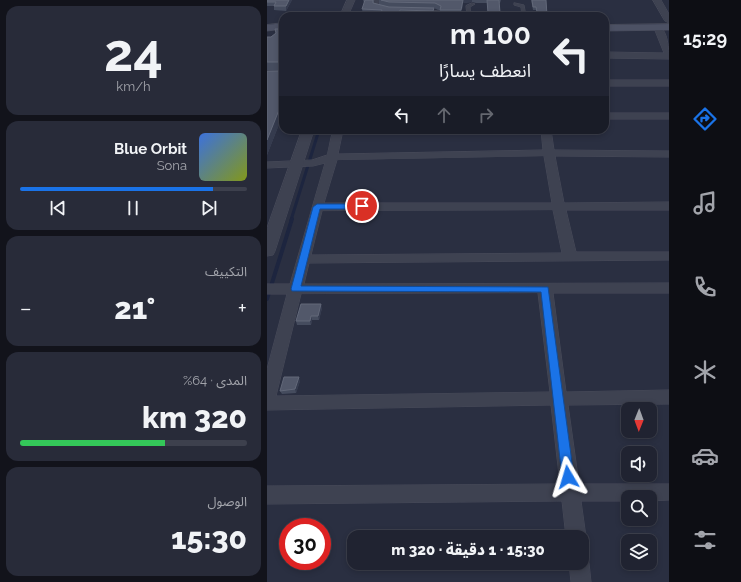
<!DOCTYPE html>
<html lang="ar">
<head>
<meta charset="utf-8">
<style>
  :root { --surface:#202331; --page:#282b39; --text:#f1f3f6; --muted:#a2a4ab; --line:#3d404d; --accent:#1a73e8 }
  body { margin:0; font-family:Raleway,"Noto Sans Arabic",sans-serif; background:var(--page); color:var(--text); direction:rtl; height:100vh; display:flex; flex-direction:column; font-size:15px; white-space:nowrap }
  * { box-sizing:border-box; margin:0 }
  p { font-size:13px; color:var(--muted) }
  .icon { flex:none; width:22px; height:22px; fill:none; stroke:currentColor; stroke-width:2; stroke-linecap:round; stroke-linejoin:round }
  .map { position:relative; flex:1; overflow:hidden; direction:ltr }
  .details { display:flex; flex-direction:column; gap:6px; padding:6px; background:#12131b; width:267px }
  .details>* { flex:none }
  .hud { position:absolute; left:12px; top:12px; width:330px; height:122px; border-radius:12px; box-shadow:0 2px 6px #0003,0 0 0 1px var(--line); direction:rtl; background:#202331; color:var(--text); overflow:hidden }
  .needle { width:26px; rotate:181deg }
  .buttons { position:absolute; left:354px; top:402px; display:grid; gap:8px }
  .buttons a { display:grid; place-items:center; width:36px; height:36px; border-radius:8px; background:var(--surface); box-shadow:0 2px 6px #0003,0 0 0 1px var(--line); font-size:20px }
  .speed { position:absolute; left:12px; top:518px; display:flex; gap:8px; font-size:20px; font-weight:700; text-align:center }
  .speed>* { display:grid; place-content:center; width:52px; height:52px; border-radius:50%; background:var(--surface); box-shadow:0 2px 6px #0003,0 0 0 1px var(--line); line-height:1 }
  .speed .limit { border:6px solid #d22; background:#fff; color:#111 }
  .pin { position:absolute; display:grid; place-items:center; width:34px; height:34px; color:#fff; margin:-17px; border:2px solid #fff; border-radius:50%; box-shadow:0 1px 4px #0007 }
  .me { position:absolute; width:44px; margin:-22px; rotate:353deg; stroke-linejoin:round; filter:drop-shadow(0 0 3px #0008) }
  .turn { display:flex; align-items:center; gap:14px; height:84px; padding:0 12px; font-size:18px }
  .turn .icon { width:52px; height:52px; stroke-width:2.5 }
  .turn b { display:block; font-size:28px; line-height:34px }
  .lanes { display:flex; align-items:center; height:38px; padding:0 12px; background:#0003; justify-content:center; gap:20px; direction:ltr }
  .lanes .off { opacity:.35 }
  .big { font-size:30px; font-weight:800; line-height:1.1 }
  .details .card { flex:1; display:flex; flex-direction:column; justify-content:center; gap:6px; min-width:0; padding:0 14px; border-radius:12px; background:var(--page) }
  .details .dial { align-items:center; gap:0 }
  .dial b { font-size:52px; line-height:1 }
  .song { display:flex; align-items:center; gap:12px }
  .cover { width:48px; height:48px; border-radius:6px; background:linear-gradient(135deg,hsl(220 70% 55%),hsl(70 70% 35%)) }
  .played { height:4px; border-radius:2px; background:linear-gradient(90deg,var(--accent) 85%,var(--line) 85%) }
  .keys { display:flex; justify-content:space-around; direction:ltr }
  .heat { display:flex; justify-content:space-between; align-items:center; font-size:22px; direction:ltr }
  .charge { height:6px; border-radius:3px; background:linear-gradient(90deg,#34c759 64%,var(--line) 0) }
  .trip { position:absolute; left:80px; top:530px; width:242px; height:40px; border-radius:12px; background:var(--surface); box-shadow:0 2px 6px #0003,0 0 0 1px var(--line); font-weight:800; line-height:40px; text-align:center; direction:rtl }
  main { display:flex; flex:1; min-height:0 }
  .tab-bar { display:flex; flex-direction:column; width:72px; justify-content:space-around; align-items:center; background:#0d0e14; color:var(--muted) }
  .tab-bar .icon { width:28px; height:28px }
  .tab-bar .active { color:var(--accent) }
  .tab-bar b { font-size:18px; color:var(--text) }
  .map>svg:first-child { display:block }
  .lines { fill:none; stroke-linecap:round; stroke-linejoin:round }
  .stream-far1 { stroke:#1d253f; stroke-width:3 }
  .stream { stroke:#1d253f; stroke-width:4 }
  .service-casing { stroke:#484b5a; stroke-width:1 }
  .minor-casing { stroke:#484b5a; stroke-width:1 }
  .tertiary-casing { stroke:#484b5a; stroke-width:1 }
  .secondary-casing { stroke:#484b5a; stroke-width:1 }
  .service { fill:#3e4251; fill-rule:evenodd }
  .minor { fill:#3e4251; fill-rule:evenodd }
  .tertiary { fill:#3e4251; fill-rule:evenodd }
  .secondary { fill:#4c5164; fill-rule:evenodd }
  .wall { fill:#454c5e }
  .shaded-wall { fill:#353b4e }
  .building { fill:#52586a; stroke:#626879 }
  .route { fill:#1a73e8; stroke:#114b97 }
</style>
</head>
<body>
<main>
<nav class="tab-bar">
<b>15:29</b>
<svg class="icon active" aria-label="directions" viewBox="0 0 24 24"><path d="M12 3l9 9-9 9-9-9zM9 14v-3h6M13 9l2 2-2 2"/></svg>
<svg class="icon" aria-label="music" viewBox="0 0 24 24"><path d="M9 18V5l10-2v13"/><circle cx="6" cy="18" r="3"/><circle cx="16" cy="16" r="3"/></svg>
<svg class="icon" aria-label="phone" viewBox="0 0 24 24"><path d="M5 4h4l2 5-3 2q2 4 5 5l2-3 5 2v4C11 20 4 13 5 4z"/></svg>
<svg class="icon" aria-label="climate" viewBox="0 0 24 24"><path d="M12 3v18M4 7l16 10M4 17L20 7"/></svg>
<svg class="icon" aria-label="car" viewBox="0 0 24 24"><path d="M5 17H2v-5l4-1 3-4h7l3 4 3 1v5h-3M9 17h6M6 11h13"/><circle cx="7" cy="17" r="2"/><circle cx="17" cy="17" r="2"/></svg>
<svg class="icon" aria-label="filters" viewBox="0 0 24 24"><path d="M4 7h16M4 17h16"/><circle cx="9" cy="7" r="2"/><circle cx="15" cy="17" r="2"/></svg>
</nav>
<div class="map">
<svg width="402" height="582" viewBox="0 0 402 582">
  <rect width="100%" height="100%" fill="#2a2f41"/>
  <g class="lines">
    <path class="stream-far1" d="M 24,220 L 52,130"/>
    <path class="stream" d="M 0,299 L 25,219"/>
    <g class="service-casing">
      <g id="service">
        <path d="M 108,0 L 116,0 L 111,2 L 111,6 L 114,7 L 114,9 L 108,8 L 106,4 Z"/>
        <path d="M 205,3 L 208,4 L 203,7 L 204,16 L 200,16 L 199,6 Z"/>
        <path d="M 248,3 L 257,5 L 259,16 L 255,16 L 254,7 L 247,5 L 247,3 Z"/>
        <path d="M 157,9 L 172,11 L 172,16 L 168,16 L 169,13 L 157,11 Z"/>
      </g>
    </g>
    <g class="minor-casing">
      <g id="minor">
        <path d="M 80,0 L 88,0 L 81,16 L 73,16 Z"/>
        <path d="M 386,0 L 394,0 L 402,14 L 402,23 L 398,21 Z"/>
        <path d="M 388,26 L 391,26 C 401,29 402,50 402,59 L 338,58 L 338,52 L 397,53 L 387,28 Z"/>
        <rect x="338" y="80" width="64" height="6"/>
        <rect x="338" y="113" width="64" height="6"/>
        <path d="M 66,130 L 76,130 L 71,154 L 276,150 L 274,130 L 284,130 L 287,150 L 402,151 L 402,157 L 288,156 L 297,203 L 402,202 L 402,210 L 299,210 L 309,252 L 402,252 L 402,260 L 42,263 L 37,284 L 402,283 L 402,293 L 286,293 L 299,392 L 402,390 L 402,404 L 301,405 L 312,484 L 402,484 L 402,500 L 383,501 L 383,497 L 361,497 L 361,501 L 314,501 L 319,537 L 315,544 L 315,537 L 299,537 L 295,501 L 0,504 L 0,486 L 293,484 L 284,405 L 0,410 L 0,369 L 20,294 L 0,294 L 0,284 L 23,284 L 58,163 L 46,166 L 0,168 L 0,162 L 45,160 L 60,155 ZM 277,156 L 285,203 L 57,203 L 70,160 ZM 286,210 L 295,253 L 44,255 L 55,211 ZM 271,293 L 283,392 L 9,396 L 34,294 Z"/>
        <path d="M 315,554 L 319,556 L 322,563 L 324,582 L 304,582 L 302,563 L 315,563 Z"/>
      </g>
    </g>
    <g class="tertiary-casing">
      <path id="tertiary" d="M 35,130 L 47,130 L 8,251 L 6,255 L 0,256 L 0,228 Z"/>
    </g>
    <g class="secondary-casing">
      <g id="secondary">
        <path d="M 16,23 L 16,29 L 0,31 L 0,25 Z"/>
        <path d="M 402,24 L 402,30 L 338,31 L 338,25 Z"/>
      </g>
    </g>
    <use href="#service" class="service"/>
    <use href="#minor" class="minor"/>
    <use href="#tertiary" class="tertiary"/>
    <use href="#secondary" class="secondary"/>
  </g>
  <g class="wall">
    <path d="M 0,0 L 25,0 L 19,11 L 7,10 L 7,6 L 0,6 Z"/>
    <path d="M 96,0 L 107,0 L 107,4 L 112,5 L 112,0 L 234,0 L 233,3 L 232,3 L 233,16 L 221,16 L 220,3 L 209,3 L 205,2 L 196,3 L 194,16 L 174,16 L 173,11 L 167,8 L 167,16 L 114,16 L 113,15 L 96,14 L 95,9 L 97,3 Z"/>
    <path d="M 264,0 L 279,0 L 280,16 L 270,16 L 269,10 L 266,10 Z"/>
    <path d="M 16,29 L 16,114 L 0,155 L 0,71 L 15,70 L 0,70 L 0,37 L 4,37 Z"/>
    <path d="M 55,308 L 52,320 L 45,320 L 44,325 L 30,325 L 29,321 Z"/>
    <path d="M 33,381 L 29,393 L 15,394 L 13,391 Z"/>
  </g>
  <g class="shaded-wall">
    <path d="M 22,0 L 25,0 L 19,11 L 19,6 Z"/>
    <path d="M 196,0 L 205,0 L 205,2 L 196,3 L 194,16 L 194,10 Z"/>
    <path d="M 133,10 L 133,16 L 132,16 L 132,14 Z"/>
    <path d="M 16,100 L 16,114 L 0,155 L 0,140 Z"/>
    <path d="M 54,304 L 55,308 L 52,320 L 51,316 Z"/>
    <path d="M 44,316 L 45,320 L 44,325 L 43,321 Z"/>
    <path d="M 32,377 L 33,381 L 29,393 L 28,389 Z"/>
  </g>
  <g class="building">
    <path d="M 0,0 L 22,0 L 19,6 L 7,6 L 9,2 L 0,2 Z"/>
    <path d="M 98,0 L 106,0 L 106,3 L 122,7 L 167,8 L 166,11 L 133,10 L 132,14 L 113,14 L 115,10 L 95,9 Z"/>
    <path d="M 114,0 L 196,0 L 194,10 L 173,10 L 174,6 L 168,3 L 122,2 Z"/>
    <path d="M 220,0 L 232,0 L 233,13 L 221,13 Z"/>
    <path d="M 265,0 L 279,0 L 280,16 L 271,16 L 269,7 L 266,7 Z"/>
    <path d="M 8,29 L 16,29 L 16,100 L 0,140 L 0,71 L 15,71 L 16,64 L 14,62 L 0,62 L 0,37 L 4,37 L 9,33 Z"/>
    <path d="M 34,304 L 54,304 L 51,316 L 44,316 L 43,321 L 29,321 Z"/>
    <path d="M 17,377 L 32,377 L 28,389 L 13,391 Z"/>
  </g>
  <path class="route" d="M 50,204 L 95,204 L 99,206 L 95,209 L 53,209 L 34,286 L 281,287 L 307,477 L 305,480 L 301,482 L 297,480 L 295,477 L 274,292 L 25,291 L 24,289 L 46,207 Z"/>
</svg>
<div class="buttons">
<a><svg class="needle" viewBox="-14 -14 28 28"><path d="M0-13l5 13h-10z" fill="#e53935"/><path d="M0 13l5-13h-10z" fill="#a2a4ab"/></svg></a>
<a><svg class="icon" aria-label="sound" viewBox="0 0 24 24"><path d="M4 9h4l5-4v14l-5-4H4zM17 9q2 3 0 6"/></svg></a>
<a><svg class="icon" aria-label="search" viewBox="0 0 24 24"><circle cx="10" cy="10" r="6"/><path d="M15 15l6 6"/></svg></a>
<a><svg class="icon" aria-label="layers" viewBox="0 0 24 24"><path d="M12 4l9 5-9 5-9-5zM3 14l9 5 9-5"/></svg></a>
</div>
<div class="speed"><div class="limit">30</div></div>
<div class="pin" style="left:95px;top:206px;background:#d93025"><svg class="icon" aria-label="arrive" viewBox="0 0 24 24"><path d="M6 21V4h12l-3 4 3 4H6"/></svg></div>
<svg class="me" style="left:301px;top:477px" viewBox="-20 -20 40 40"><path d="M0-17L14 15 0 8-14 15z" fill="#1a73e8" stroke="#fff" stroke-width="4"/></svg>
<div class="trip">15:30 · 1 دقيقة · 320 m</div>
<div class="hud">
<div class="turn"><svg class="icon" aria-label="left" viewBox="0 0 24 24"><path d="M17 20v-9H6M10 6l-5 5 5 5"/></svg><div><b>100 m</b>انعطف يسارًا</div></div>
<div class="lanes"><svg class="icon" aria-label="left" viewBox="0 0 24 24"><path d="M17 20v-9H6M10 6l-5 5 5 5"/></svg><svg class="icon off" aria-label="ahead" viewBox="0 0 24 24"><path d="M12 20V5M6 11l6-6 6 6"/></svg><svg class="icon off" aria-label="right" viewBox="0 0 24 24"><path d="M7 20v-9h11M14 6l5 5-5 5"/></svg></div>
</div>
</div>
<section class="details">
<div class="card dial"><b>24</b><p>km/h</p></div>
<div class="card">
<div class="song"><i class="cover"></i><div><b>Blue Orbit</b><p>Sona</p></div></div>
<div class="played"></div>
<div class="keys"><svg class="icon" aria-label="previous" viewBox="0 0 24 24"><path d="M18 5L8 12l10 7zM5 5v14"/></svg><svg class="icon" aria-label="pause" viewBox="0 0 24 24"><path d="M8 5v14M16 5v14"/></svg><svg class="icon" aria-label="next" viewBox="0 0 24 24"><path d="M6 5l10 7-10 7zM19 5v14"/></svg></div>
</div>
<div class="card"><p>التكييف</p>
<div class="heat"><a>−</a><b class="big">21°</b><a>+</a></div>
</div>
<div class="card"><p>المدى · 64%</p><b class="big">320 km</b><div class="charge"></div></div>
<div class="card"><p>الوصول</p><b class="big">15:30</b></div>
</section>
</main>
</body>
</html>
